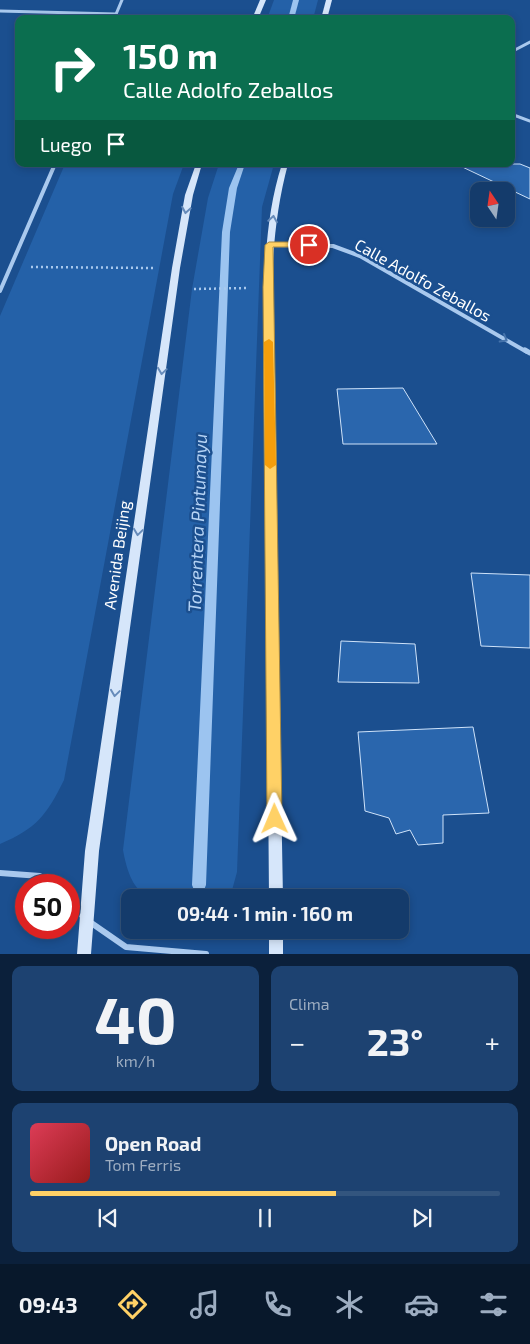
<!DOCTYPE html>
<html lang="es">
<head>
<meta charset="utf-8">
<style>
  :root { --surface:#143b6b; --page:#1d4271; --text:#f1f3f6; --muted:#9dadc1; --line:#33557e; --accent:#ffd166 }
  body { margin:0; font-family:"Exo 2",sans-serif; background:var(--page); color:var(--text); height:100vh; display:flex; flex-direction:column; font-size:19px; white-space:nowrap }
  * { box-sizing:border-box; margin:0 }
  p { font-size:16px; color:var(--muted) }
  .icon { flex:none; width:28px; height:28px; fill:none; stroke:currentColor; stroke-width:2; stroke-linecap:round; stroke-linejoin:round }
  .map { position:relative; height:954px; overflow:hidden }
  .details { display:flex; flex-direction:column; gap:12px; padding:12px; background:#0b203b; flex:1 }
  .details>* { flex:none }
  .guide { position:absolute; left:15px; top:15px; width:500px; height:152px; border-radius:10px; box-shadow:0 2px 8px #0003,0 0 0 1px var(--line); background:#0b6e4f; color:#fff; overflow:hidden }
  .needle { width:32px; rotate:347deg }
  .buttons { position:absolute; left:470px; top:182px; display:grid; gap:10px }
  .buttons a { display:grid; place-items:center; width:45px; height:45px; border-radius:10px; background:var(--surface); box-shadow:0 2px 8px #0003,0 0 0 1px var(--line); font-size:25px }
  .speed { position:absolute; left:15px; top:874px; display:flex; gap:10px; font-size:25px; font-weight:700; text-align:center }
  .speed>* { display:grid; place-content:center; width:65px; height:65px; border-radius:50%; background:var(--surface); box-shadow:0 2px 8px #0003,0 0 0 1px var(--line); line-height:1 }
  .speed .limit { border:8px solid #d22; background:#fff; color:#111 }
  .pin { position:absolute; display:grid; place-items:center; width:42px; height:42px; color:#fff; margin:-21px; border:2px solid #fff; border-radius:50%; box-shadow:0 1px 5px #0007 }
  .me { position:absolute; width:55px; margin:-28px; rotate:359deg; stroke-linejoin:round; filter:drop-shadow(0 0 4px #0008) }
  .turn { display:flex; align-items:center; gap:18px; height:105px; padding:0 25px; font-size:22px }
  .turn .icon { width:65px; height:65px; stroke-width:2.5 }
  .turn b { display:block; font-size:35px; line-height:42px }
  .then { display:flex; align-items:center; height:48px; padding:0 25px; background:#0003; gap:10px; font-size:19px }
  .big { font-size:38px; font-weight:700; line-height:1.1 }
  .details .widget { flex:1; display:flex; flex-direction:column; justify-content:center; gap:8px; min-width:0; padding:0 18px; border-radius:10px; background:var(--page) }
  .details .dial { align-items:center; gap:0 }
  .dial b { font-size:65px; line-height:1 }
  .song { display:flex; align-items:center; gap:15px }
  .cover { width:60px; height:60px; border-radius:8px; background:linear-gradient(135deg,hsl(350 70% 55%),hsl(0 70% 35%)) }
  .played { height:5px; border-radius:2px; background:linear-gradient(90deg,var(--accent) 65%,var(--line) 65%) }
  .keys { display:flex; justify-content:space-around; direction:ltr }
  .heat { display:flex; justify-content:space-between; align-items:center; font-size:28px; direction:ltr }
  .details .tiles { flex:1; display:grid; gap:12px; grid-template-columns:1fr 1fr }
  .widget:last-child { grid-column:span 2 }
  .trip { position:absolute; left:121px; top:889px; width:288px; height:50px; border-radius:10px; background:var(--surface); box-shadow:0 2px 8px #0003,0 0 0 1px var(--line); font-weight:700; line-height:50px; text-align:center }
  .tabs { display:flex; height:80px; justify-content:space-around; align-items:center; background:#08182b; color:var(--muted) }
  .tabs .icon { width:35px; height:35px }
  .tabs .selected { color:var(--accent) }
  .tabs b { font-size:22px; color:var(--text) }
  .map>svg:first-child { display:block }
  .green { fill:#2461a8 }
  .lines { fill:none; stroke-linecap:round; stroke-linejoin:round }
  .stream { fill:#9cc4f0; fill-rule:evenodd }
  .building { fill:#2a66ad; stroke:#cfe3fa }
  .path { stroke:#a9c9ee; stroke-width:2.5; stroke-dasharray:2 3; stroke-linecap:butt }
  .street-far3 { stroke:#a9c9ee; stroke-width:3 }
  .street-far2 { stroke:#a9c9ee; stroke-width:4 }
  .street-far1 { stroke:#a9c9ee; stroke-width:5 }
  .street { stroke:#a9c9ee; stroke-width:6 }
  .secondary { fill:#d6e6fa; fill-rule:evenodd }
  .oneway { stroke:#668bba }
  .oneway2 { stroke:#4674ac }
  .route { fill:#ffd166; stroke:#a68842 }
  .slow { fill:#f59e0b }
  .labels { text-anchor:middle; stroke-width:5; stroke-linejoin:round; paint-order:stroke }
  .street-label { font-size:16px; fill:#fff; stroke:#1b4f8f }
  .water-label { font-size:18px; font-style:italic; fill:#b5d3f5; stroke:#1b4f8f }
</style>
</head>
<body>
<div class="map">
<svg width="530" height="954" viewBox="0 0 530 954">
  <rect width="100%" height="100%" fill="#1b4f8f"/>
  <g class="green">
    <path d="M 274,0 L 318,0 L 313,19 L 267,19 Z"/>
    <path d="M 65,164 L 184,164 L 173,194 L 64,780 C 46,816 37,828 0,844 L 0,316 Z"/>
    <path d="M 219,164 L 274,164 L 262,207 L 237,872 L 231,894 L 227,897 C 214,898 155,900 148,897 C 131,888 126,866 123,850 L 192,289 L 208,198 Z"/>
  </g>
  <g class="lines">
    <g class="stream">
      <path d="M 293,0 L 299,0 L 294,19 L 288,19 Z"/>
      <path d="M 239,164 L 245,164 L 237,188 L 230,232 L 206,885 L 204,890 L 199,892 L 194,890 L 192,885 L 222,232 L 229,188 Z"/>
    </g>
  </g>
  <g class="building">
    <path d="M 456,164 L 520,164 L 530,168 L 530,199 Z"/>
    <path d="M 403,388 L 437,444 L 343,444 L 337,389 Z"/>
    <path d="M 471,573 L 530,575 L 530,648 L 481,646 Z"/>
    <path d="M 341,641 L 415,644 L 419,683 L 338,682 Z"/>
    <path d="M 473,727 L 489,813 L 443,815 L 443,843 L 418,845 L 410,830 L 396,834 L 389,818 L 365,811 L 358,732 Z"/>
  </g>
  <g class="lines">
    <g class="path">
      <path d="M 31,267 L 155,268"/>
      <path d="M 194,289 L 248,288"/>
    </g>
    <g class="street-far3">
      <path d="M 0,11 L 116,14"/>
      <path d="M 114,19 L 122,0"/>
      <path d="M 511,52 L 530,42"/>
      <path d="M 511,114 L 530,121"/>
    </g>
    <g class="street-far2">
      <path d="M 270,245 L 333,246 L 360,256 L 527,352"/>
      <path d="M 0,291 L 55,164"/>
    </g>
    <path class="street-far1" d="M 525,350 L 530,353"/>
    <g class="street">
      <path d="M 0,873 L 40,876 L 49,885"/>
      <path d="M 69,903 L 87,920 L 126,947 L 206,954"/>
    </g>
    <g class="secondary">
      <path d="M 260,0 L 266,0 L 258,19 L 252,19 Z"/>
      <path d="M 326,0 L 332,0 L 327,19 L 321,19 Z"/>
      <path d="M 196,164 L 202,164 L 193,195 L 180,268 L 99,851 L 91,954 L 77,954 L 85,851 L 172,268 L 185,195 Z"/>
      <path d="M 282,164 L 288,164 C 277,205 273,245 272,287 L 283,898 L 269,898 L 264,287 C 266,245 269,204 282,164 Z"/>
      <rect x="269" y="930" width="14" height="24"/>
    </g>
  </g>
  <defs><path id="oneway-chevron" d="M-2-3.5L2.5 0L-2 3.5" fill="none" stroke-width="1.6" stroke-linecap="round" stroke-linejoin="round" transform="scale(1.25)"/></defs>
  <g class="oneway">
    <use href="#oneway-chevron" transform="translate(186 210) rotate(100)"/>
    <use href="#oneway-chevron" transform="translate(273 219) rotate(-81)"/>
    <use href="#oneway-chevron" transform="translate(162 371) rotate(98)"/>
    <use href="#oneway-chevron" transform="translate(138 532) rotate(98)"/>
    <use href="#oneway-chevron" transform="translate(115 693) rotate(98)"/>
  </g>
  <use class="oneway2" href="#oneway-chevron" transform="translate(504 339) rotate(30)"/>
  <path class="route" d="M 309,242 L 313,245 L 312,247 L 273,247 L 282,819 L 280,824 L 275,826 L 269,824 L 267,819 L 263,287 L 265,245 L 269,242 Z"/>
  <path class="slow" d="M 269,339 L 273,342 L 276,465 L 270,469 L 265,465 L 264,342 Z"/>
  <g class="labels">
    <g class="street-label">
      <text transform="translate(423 280) rotate(29)" y="6">Calle Adolfo Zeballos</text>
      <text transform="translate(117 555) rotate(-82)" y="6">Avenida Beijing</text>
    </g>
    <g class="water-label">
      <text transform="translate(198 523) rotate(-88)" y="6">Torrentera Pintumayu</text>
    </g>
  </g>
</svg>
<div class="buttons">
<a><svg class="needle" viewBox="-14 -14 28 28"><path d="M0-13l5 13h-10z" fill="#e53935"/><path d="M0 13l5-13h-10z" fill="#9dadc1"/></svg></a>
</div>
<div class="speed"><div class="limit">50</div></div>
<div class="pin" style="left:309px;top:245px;background:#d93025"><svg class="icon" aria-label="arrive" viewBox="0 0 24 24"><path d="M6 21V4h12l-3 4 3 4H6"/></svg></div>
<svg class="me" style="left:275px;top:819px" viewBox="-20 -20 40 40"><path d="M0-17L14 15 0 8-14 15z" fill="#ffd166" stroke="#fff" stroke-width="4"/></svg>
<div class="trip">09:44 · 1 min · 160 m</div>
<div class="guide">
<div class="turn"><svg class="icon" aria-label="right" viewBox="0 0 24 24"><path d="M7 20v-9h11M14 6l5 5-5 5"/></svg><div><b>150 m</b>Calle Adolfo Zeballos</div></div>
<div class="then">Luego<svg class="icon" aria-label="arrive" viewBox="0 0 24 24"><path d="M6 21V4h12l-3 4 3 4H6"/></svg></div>
</div>
</div>
<section class="details">
<div class="tiles">
<div class="widget dial"><b>40</b><p>km/h</p></div>
<div class="widget"><p>Clima</p>
<div class="heat"><a>−</a><b class="big">23°</b><a>+</a></div>
</div>
<div class="widget">
<div class="song"><i class="cover"></i><div><b>Open Road</b><p>Tom Ferris</p></div></div>
<div class="played"></div>
<div class="keys"><svg class="icon" aria-label="previous" viewBox="0 0 24 24"><path d="M18 5L8 12l10 7zM5 5v14"/></svg><svg class="icon" aria-label="pause" viewBox="0 0 24 24"><path d="M8 5v14M16 5v14"/></svg><svg class="icon" aria-label="next" viewBox="0 0 24 24"><path d="M6 5l10 7-10 7zM19 5v14"/></svg></div>
</div>
</div>
</section>
<nav class="tabs">
<b>09:43</b>
<svg class="icon selected" aria-label="directions" viewBox="0 0 24 24"><path d="M12 3l9 9-9 9-9-9zM9 14v-3h6M13 9l2 2-2 2"/></svg>
<svg class="icon" aria-label="music" viewBox="0 0 24 24"><path d="M9 18V5l10-2v13"/><circle cx="6" cy="18" r="3"/><circle cx="16" cy="16" r="3"/></svg>
<svg class="icon" aria-label="phone" viewBox="0 0 24 24"><path d="M5 4h4l2 5-3 2q2 4 5 5l2-3 5 2v4C11 20 4 13 5 4z"/></svg>
<svg class="icon" aria-label="climate" viewBox="0 0 24 24"><path d="M12 3v18M4 7l16 10M4 17L20 7"/></svg>
<svg class="icon" aria-label="car" viewBox="0 0 24 24"><path d="M5 17H2v-5l4-1 3-4h7l3 4 3 1v5h-3M9 17h6M6 11h13"/><circle cx="7" cy="17" r="2"/><circle cx="17" cy="17" r="2"/></svg>
<svg class="icon" aria-label="filters" viewBox="0 0 24 24"><path d="M4 7h16M4 17h16"/><circle cx="9" cy="7" r="2"/><circle cx="15" cy="17" r="2"/></svg>
</nav>
</body>
</html>
